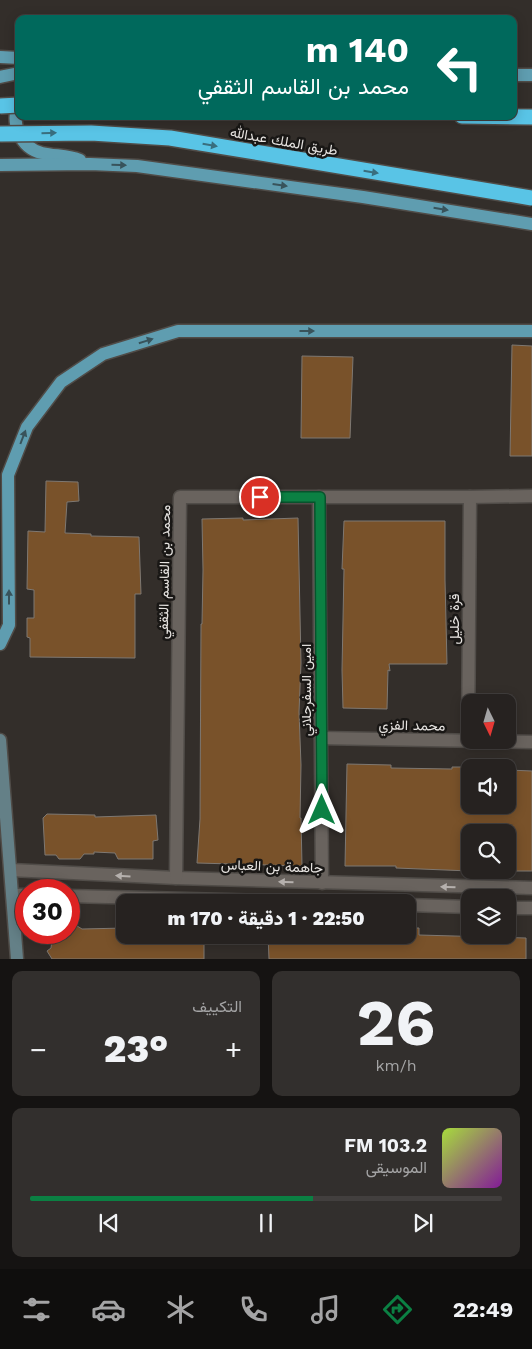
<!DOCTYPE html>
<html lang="ar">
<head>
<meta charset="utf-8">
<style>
  :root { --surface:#262220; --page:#322f2d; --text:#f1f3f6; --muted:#a4a4a5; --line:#423f3e; --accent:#0b8043 }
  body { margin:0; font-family:"Work Sans",Vazirmatn,sans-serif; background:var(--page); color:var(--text); direction:rtl; height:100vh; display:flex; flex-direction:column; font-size:19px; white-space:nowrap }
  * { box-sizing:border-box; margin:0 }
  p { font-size:16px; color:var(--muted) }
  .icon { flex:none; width:28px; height:28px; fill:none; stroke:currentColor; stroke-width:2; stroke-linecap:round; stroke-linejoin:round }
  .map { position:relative; height:959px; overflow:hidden; direction:ltr }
  .panel { display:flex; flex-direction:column; gap:12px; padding:12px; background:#151312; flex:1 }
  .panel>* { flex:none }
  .hud { position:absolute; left:15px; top:15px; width:502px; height:105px; border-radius:10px; box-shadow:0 2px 12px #0003,0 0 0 1px var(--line); direction:rtl; background:#00695c; color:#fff; overflow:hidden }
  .needle { width:32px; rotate:175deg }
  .fabs { position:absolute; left:461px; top:694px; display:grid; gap:10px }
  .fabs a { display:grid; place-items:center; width:55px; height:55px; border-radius:10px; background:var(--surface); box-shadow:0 2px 12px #0003,0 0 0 1px var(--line); font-size:25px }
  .speed { position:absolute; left:15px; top:879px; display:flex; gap:10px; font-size:25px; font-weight:700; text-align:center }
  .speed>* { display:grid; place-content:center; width:65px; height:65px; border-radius:50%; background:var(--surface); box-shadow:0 2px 12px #0003,0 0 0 1px var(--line); line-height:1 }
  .speed .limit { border:8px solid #d22; background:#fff; color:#111 }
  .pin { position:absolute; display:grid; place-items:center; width:42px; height:42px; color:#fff; margin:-21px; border:2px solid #fff; border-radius:50%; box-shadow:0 1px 5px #0007 }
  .me { position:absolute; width:55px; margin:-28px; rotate:0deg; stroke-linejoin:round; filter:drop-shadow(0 0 4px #0008) }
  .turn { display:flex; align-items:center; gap:18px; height:105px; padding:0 25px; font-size:22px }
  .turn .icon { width:65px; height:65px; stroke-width:2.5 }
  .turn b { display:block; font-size:35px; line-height:42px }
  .big { font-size:38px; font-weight:800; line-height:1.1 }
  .panel .tile { flex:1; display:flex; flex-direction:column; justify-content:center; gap:8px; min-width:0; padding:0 18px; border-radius:10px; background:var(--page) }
  .panel .dial { align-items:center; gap:0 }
  .dial b { font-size:65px; line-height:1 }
  .song { display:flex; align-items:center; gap:15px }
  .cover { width:60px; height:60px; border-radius:8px; background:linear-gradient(135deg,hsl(80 70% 55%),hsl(290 70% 35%)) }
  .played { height:5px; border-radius:2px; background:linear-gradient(90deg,var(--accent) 60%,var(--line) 60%) }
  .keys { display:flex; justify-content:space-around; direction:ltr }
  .heat { display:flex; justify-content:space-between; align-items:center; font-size:28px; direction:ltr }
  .panel .tiles { flex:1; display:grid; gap:12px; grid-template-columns:1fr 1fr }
  .tile:last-child { grid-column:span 2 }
  .trip { position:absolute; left:116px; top:894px; width:300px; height:50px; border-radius:10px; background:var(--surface); box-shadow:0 2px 12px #0003,0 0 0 1px var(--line); font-weight:800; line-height:50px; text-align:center; direction:rtl }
  .menu { display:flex; height:80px; justify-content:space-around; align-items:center; background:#0f0e0d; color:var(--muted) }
  .menu .icon { width:35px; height:35px }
  .menu .current { color:var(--accent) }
  .menu b { font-size:22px; color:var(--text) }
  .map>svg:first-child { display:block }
  .building { fill:#79522a; stroke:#7e7872 }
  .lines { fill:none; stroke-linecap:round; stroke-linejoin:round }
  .street-casing { stroke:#504c48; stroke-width:15 }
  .secondary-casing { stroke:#504c48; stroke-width:15 }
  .primary-casing { stroke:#504c48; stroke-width:15 }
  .highway-casing { stroke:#504c48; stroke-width:18 }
  .street { stroke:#69635e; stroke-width:12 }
  .secondary { stroke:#648087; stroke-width:12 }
  .primary { stroke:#5f9db0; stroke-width:12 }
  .highway { stroke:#59c4e6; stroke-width:15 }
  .highway-bridge-casing { stroke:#504c48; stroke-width:18; stroke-linecap:butt }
  .highway-bridge { stroke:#59c4e6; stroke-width:15 }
  .oneway { fill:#396e7e }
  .oneway2 { fill:#38535b }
  .oneway3 { fill:#b5b0ad }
  .route-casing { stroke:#07532c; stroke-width:12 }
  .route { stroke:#0b8043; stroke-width:9 }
  .labels { text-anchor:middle; stroke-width:5; stroke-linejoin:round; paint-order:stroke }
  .street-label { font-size:14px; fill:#e7e4e1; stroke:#191715 }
</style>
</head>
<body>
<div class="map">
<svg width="532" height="959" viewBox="0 0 532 959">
  <rect width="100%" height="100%" fill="#332e2a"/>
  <g class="building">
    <path d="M 512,345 L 532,346 L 532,456 L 510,456 Z"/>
    <path d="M 302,356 L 353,357 L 350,438 L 301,438 Z"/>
    <path d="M 46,481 L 78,482 L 79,501 L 67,502 L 65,533 L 91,534 L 91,536 L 139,537 L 141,594 L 135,594 L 135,658 L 30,657 L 30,638 L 27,637 L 27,618 L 34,618 L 34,590 L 27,589 L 28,531 L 45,532 Z"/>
    <path d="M 243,518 L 243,520 L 298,518 L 301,663 L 299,712 L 301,765 L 300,818 L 301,818 L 302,866 L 197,863 L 200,819 L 201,624 L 202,624 L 203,570 L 202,519 Z"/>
    <path d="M 344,521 L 445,521 L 445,580 L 447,664 L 389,664 L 390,671 L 388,670 L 387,709 L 343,708 L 342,670 L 344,569 L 342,569 Z"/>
    <path d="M 347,764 L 391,765 L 391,768 L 452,769 L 452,767 L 470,767 L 470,805 L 508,805 L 508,770 L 532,771 L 532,871 L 508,871 L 508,832 L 470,832 L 470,871 L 396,868 L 396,866 L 345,866 Z"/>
    <path d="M 47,814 L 95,815 L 95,817 L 156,815 L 158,840 L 153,841 L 153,859 L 118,859 L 115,853 L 94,852 L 94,854 L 84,854 L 80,859 L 59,859 L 56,855 L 45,855 L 43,818 Z"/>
    <path d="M 69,921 L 82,929 L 125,928 L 125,935 L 204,935 L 204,959 L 52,959 L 47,951 L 51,948 L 53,932 L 69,932 Z"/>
    <path d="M 408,928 L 419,928 L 419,935 L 526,938 L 526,959 L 269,959 L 268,935 L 408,935 Z"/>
  </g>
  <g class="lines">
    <g class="street-casing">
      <g id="street">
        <path d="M 319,497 L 322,883"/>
        <path d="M 321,738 L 532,742"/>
        <path d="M 468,741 L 470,497"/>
        <path d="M 11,870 L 176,878 L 532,888"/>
        <path d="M 176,878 L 180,497 L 470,497 L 532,496"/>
        <path d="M 13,895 L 26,895"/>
        <path d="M 69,896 L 308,902"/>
        <path d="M 408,905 L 470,907"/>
        <path d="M 508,908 L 532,908"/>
      </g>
    </g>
    <g class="secondary-casing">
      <path id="secondary" d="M 0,740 L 17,959"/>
    </g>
    <g class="primary-casing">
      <g id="primary">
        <path d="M 0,57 L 19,58"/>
        <path d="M 514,75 L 532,75"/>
        <path d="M 0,77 L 19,73"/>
        <path d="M 19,103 C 10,122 20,148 42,153 C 55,156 68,155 80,160"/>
        <path d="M 0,165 L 90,164 L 137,166 L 363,197 L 532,224"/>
        <path d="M 0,644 L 9,625 L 8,475 L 27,427 L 61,382 L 103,354 L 178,331 L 532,331"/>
      </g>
    </g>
    <g class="highway-casing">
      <path id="highway" d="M 462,116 L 532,117"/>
    </g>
    <use href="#street" class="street"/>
    <use href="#secondary" class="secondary"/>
    <use href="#primary" class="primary"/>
    <use href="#highway" class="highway"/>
    <g class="highway-bridge-casing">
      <g id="highway-bridge">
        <path d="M 0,106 L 19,105"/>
        <path d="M 0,134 L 91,133 L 170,138 L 532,198"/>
      </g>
    </g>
    <use href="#highway-bridge" class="highway-bridge"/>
  </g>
  <defs><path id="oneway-solid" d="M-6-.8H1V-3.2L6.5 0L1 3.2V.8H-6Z" transform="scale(1.25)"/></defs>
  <g class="oneway">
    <use href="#oneway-solid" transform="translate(49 133) rotate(-1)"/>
    <use href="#oneway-solid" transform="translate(210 145) rotate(10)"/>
    <use href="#oneway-solid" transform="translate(371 172) rotate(9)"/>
  </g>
  <g class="oneway2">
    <use href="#oneway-solid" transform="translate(119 165) rotate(2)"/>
    <use href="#oneway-solid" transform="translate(280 185) rotate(8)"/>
    <use href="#oneway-solid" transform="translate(441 209) rotate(9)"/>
    <use href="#oneway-solid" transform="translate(307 331)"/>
    <use href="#oneway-solid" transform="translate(146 341) rotate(-17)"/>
    <use href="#oneway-solid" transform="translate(23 437) rotate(-69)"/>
    <use href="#oneway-solid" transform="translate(9 597) rotate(-90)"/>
  </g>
  <g class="oneway3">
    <use href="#oneway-solid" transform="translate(123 876) rotate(-177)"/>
    <use href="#oneway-solid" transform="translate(286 882) rotate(-178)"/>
    <use href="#oneway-solid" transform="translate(448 887) rotate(-178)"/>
  </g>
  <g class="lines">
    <g class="route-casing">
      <path id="route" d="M 260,497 L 320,497 L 322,810"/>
    </g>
    <use href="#route" class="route"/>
  </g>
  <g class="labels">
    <g class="street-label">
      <text transform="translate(284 141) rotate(10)" y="5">طريق الملك عبدالله</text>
      <text transform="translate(164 572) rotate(-89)" y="5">محمد بن القاسم الثقفي</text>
      <text transform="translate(454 619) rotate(-90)" y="5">قرة خليل</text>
      <text transform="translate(306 690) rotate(-90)" y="5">امين السفرجلاني</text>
      <text transform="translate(412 725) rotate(1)" y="5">محمد الفزي</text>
      <text transform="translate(272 866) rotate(2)" y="5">جاهمة بن العباس</text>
    </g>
  </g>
</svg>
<div class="fabs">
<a><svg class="needle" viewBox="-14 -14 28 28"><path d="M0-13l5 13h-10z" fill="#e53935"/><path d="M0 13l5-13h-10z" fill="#a4a4a5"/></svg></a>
<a><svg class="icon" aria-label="sound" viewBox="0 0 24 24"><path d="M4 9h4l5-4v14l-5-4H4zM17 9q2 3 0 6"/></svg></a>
<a><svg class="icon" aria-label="search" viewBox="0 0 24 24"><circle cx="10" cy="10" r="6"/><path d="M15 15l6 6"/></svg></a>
<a><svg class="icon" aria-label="layers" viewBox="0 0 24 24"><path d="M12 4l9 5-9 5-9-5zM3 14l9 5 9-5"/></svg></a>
</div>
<div class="speed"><div class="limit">30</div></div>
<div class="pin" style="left:260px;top:497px;background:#d93025"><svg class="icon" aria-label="arrive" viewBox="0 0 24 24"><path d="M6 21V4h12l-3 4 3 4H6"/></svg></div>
<svg class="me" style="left:322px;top:810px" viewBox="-20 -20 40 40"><path d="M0-17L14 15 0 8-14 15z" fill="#0b8043" stroke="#fff" stroke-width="4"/></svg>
<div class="trip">22:50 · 1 دقيقة · 170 m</div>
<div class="hud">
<div class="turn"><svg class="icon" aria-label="left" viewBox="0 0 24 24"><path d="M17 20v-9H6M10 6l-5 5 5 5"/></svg><div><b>140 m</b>محمد بن القاسم الثقفي</div></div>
</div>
</div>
<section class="panel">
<div class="tiles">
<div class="tile dial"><b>26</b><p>km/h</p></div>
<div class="tile"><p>التكييف</p>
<div class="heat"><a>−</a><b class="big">23°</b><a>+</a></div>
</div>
<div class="tile">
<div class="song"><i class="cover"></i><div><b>103.2 FM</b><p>الموسيقى</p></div></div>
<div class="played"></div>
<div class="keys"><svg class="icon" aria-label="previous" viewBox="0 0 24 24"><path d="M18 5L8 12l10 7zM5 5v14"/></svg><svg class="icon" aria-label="pause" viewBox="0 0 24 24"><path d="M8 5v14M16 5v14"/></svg><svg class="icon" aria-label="next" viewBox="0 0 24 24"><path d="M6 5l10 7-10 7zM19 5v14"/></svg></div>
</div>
</div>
</section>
<nav class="menu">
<b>22:49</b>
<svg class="icon current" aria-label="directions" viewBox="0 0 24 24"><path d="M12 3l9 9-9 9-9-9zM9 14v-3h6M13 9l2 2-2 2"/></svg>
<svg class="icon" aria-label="music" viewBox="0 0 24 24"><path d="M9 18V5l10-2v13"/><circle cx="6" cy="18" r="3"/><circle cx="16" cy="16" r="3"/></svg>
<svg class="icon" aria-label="phone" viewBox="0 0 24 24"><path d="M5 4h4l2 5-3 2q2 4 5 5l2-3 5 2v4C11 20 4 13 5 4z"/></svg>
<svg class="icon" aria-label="climate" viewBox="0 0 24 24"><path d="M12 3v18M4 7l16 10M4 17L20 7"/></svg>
<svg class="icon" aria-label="car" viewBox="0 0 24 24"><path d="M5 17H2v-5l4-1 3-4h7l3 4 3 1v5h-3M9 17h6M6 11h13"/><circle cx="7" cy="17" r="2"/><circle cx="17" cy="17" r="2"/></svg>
<svg class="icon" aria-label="filters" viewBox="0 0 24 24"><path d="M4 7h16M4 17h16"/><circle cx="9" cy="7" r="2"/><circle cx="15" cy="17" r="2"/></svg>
</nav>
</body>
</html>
